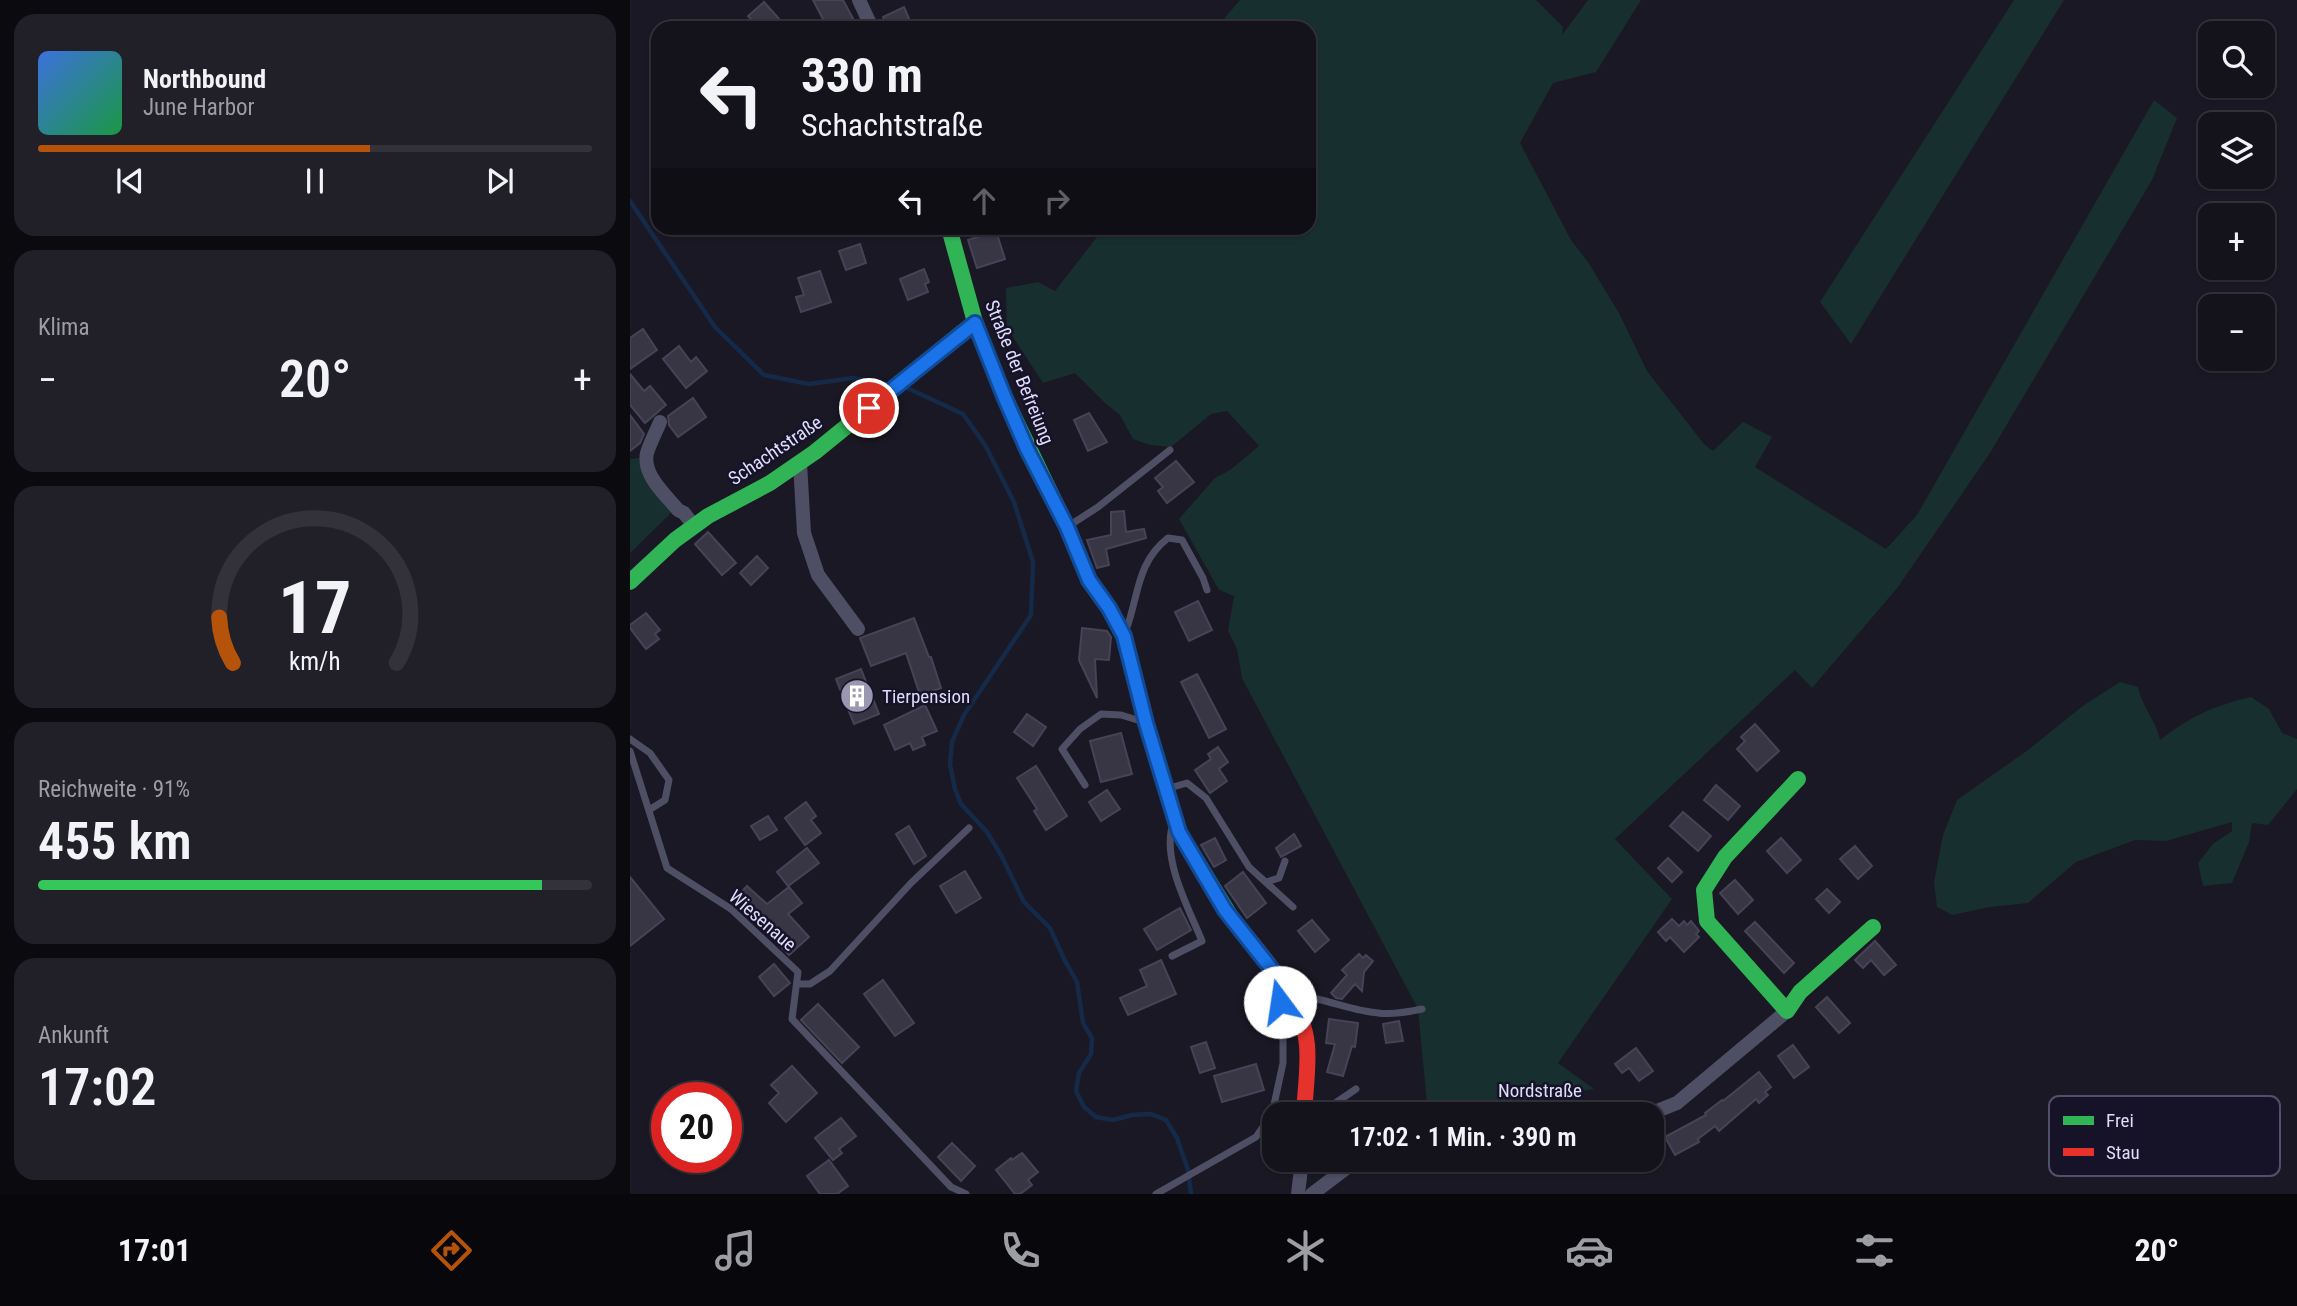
<!DOCTYPE html>
<html lang="de">
<head>
<meta charset="utf-8">
<style>
  :root { --surface:#14121b; --page:#212028; --text:#f1f3f6; --muted:#9d9ea3; --line:#33323a; --accent:#b45309 }
  body { margin:0; font-family:"Roboto Condensed",sans-serif; background:var(--page); color:var(--text); height:100vh; display:flex; flex-direction:column; font-size:26px; white-space:nowrap }
  * { box-sizing:border-box; margin:0 }
  p { font-size:23px; color:var(--muted) }
  .icon { flex:none; width:38px; height:38px; fill:none; stroke:currentColor; stroke-width:2; stroke-linecap:round; stroke-linejoin:round }
  .map { position:relative; flex:1; overflow:hidden }
  .details { display:flex; flex-direction:column; gap:14px; padding:14px; background:#0b0a0f; width:630px }
  .details>* { flex:none }
  .hud { position:absolute; left:21px; top:21px; width:665px; height:214px; border-radius:21px; box-shadow:0 2px 5px #0004,0 0 0 2px var(--line); background:#14121b; color:var(--text); overflow:hidden }
  .buttons { position:absolute; left:1568px; top:21px; display:grid; gap:14px }
  .buttons a { display:grid; place-items:center; width:77px; height:77px; border-radius:14px; background:var(--surface); box-shadow:0 2px 5px #0004,0 0 0 2px var(--line); font-size:35px }
  .speed { position:absolute; left:21px; top:1082px; display:flex; gap:14px; font-size:35px; font-weight:700; text-align:center }
  .speed>* { display:grid; place-content:center; width:91px; height:91px; border-radius:50%; background:var(--surface); box-shadow:0 2px 5px #0004,0 0 0 2px var(--line); line-height:1 }
  .speed .limit { border:10px solid #d22; background:#fff; color:#111 }
  .pin { position:absolute; display:grid; place-items:center; width:60px; height:60px; color:#fff; margin:-30px; border:4px solid #fff; border-radius:50%; box-shadow:0 2px 7px #0007 }
  .me { position:absolute; width:77px; margin:-38px; rotate:346deg; stroke-linejoin:round; filter:drop-shadow(0 0 5px #0008) }
  .turn { display:flex; align-items:center; gap:24px; height:147px; padding:0 35px; font-size:32px }
  .turn .icon { width:91px; height:91px; stroke-width:2.5 }
  .turn b { display:block; font-size:49px; line-height:60px }
  .lanes { display:flex; align-items:center; height:66px; padding:0 35px; background:#0003; justify-content:center; gap:35px; direction:ltr }
  .lanes .off { opacity:.35 }
  .big { font-size:52px; font-weight:600; line-height:1.1 }
  .details .widget { flex:1; display:flex; flex-direction:column; justify-content:center; gap:10px; min-width:0; padding:0 24px; border-radius:21px; background:var(--page) }
  .details .dial { align-items:center; gap:0 }
  .dial svg { height:182px; overflow:visible; fill:none; stroke:var(--line); stroke-width:7; stroke-linecap:round; text-anchor:middle }
  .dial text { fill:var(--text); stroke:none }
  .song { display:flex; align-items:center; gap:21px }
  .cover { width:84px; height:84px; border-radius:10px; background:linear-gradient(135deg,hsl(220 70% 55%),hsl(140 70% 35%)) }
  .played { height:7px; border-radius:4px; background:linear-gradient(90deg,var(--accent) 60%,var(--line) 60%) }
  .keys { display:flex; justify-content:space-around; direction:ltr }
  .heat { display:flex; justify-content:space-between; align-items:center; font-size:38px; direction:ltr }
  .charge { height:10px; border-radius:5px; background:linear-gradient(90deg,#34c759 91%,var(--line) 0) }
  .trip { position:absolute; left:632px; top:1102px; width:402px; height:70px; border-radius:21px; background:var(--surface); box-shadow:0 2px 5px #0004,0 0 0 2px var(--line); font-weight:600; line-height:70px; text-align:center }
  .dock { display:flex; height:112px; justify-content:space-around; align-items:center; background:#08070b; color:var(--muted) }
  .dock .icon { width:49px; height:49px }
  .dock .on { color:var(--accent) }
  .dock b { font-size:32px; color:var(--text) }
  main { display:flex; flex:1; min-height:0 }
  .map>svg:first-child { display:block }
  .green { fill:#172f2e }
  .lines { fill:none; stroke-linecap:round; stroke-linejoin:round }
  .stream { stroke:#142a48; stroke-width:4.5 }
  .building { fill:#383645; stroke:#474356; stroke-width:2 }
  .lane { stroke:#4e4e64; stroke-width:7 }
  .street { stroke:#4e4e64; stroke-width:14 }
  .fast { stroke:#30b455; stroke-width:16 }
  .jam { stroke:#e5322d; stroke-width:16 }
  .route-casing { stroke:#114b97; stroke-width:18 }
  .route { stroke:#1a73e8; stroke-width:12 }
  .labels { text-anchor:middle; stroke-width:5; stroke-linejoin:round; paint-order:stroke }
  .street-label { font-size:19px; fill:#dfddfc; stroke:#161329 }
  .poi-label { font-size:19px; fill:#dfddfc; stroke:#161329; text-anchor:start }
  .key { fill:#161329; stroke:#525068; stroke-width:2 }
  .key-label { font-size:19px; fill:#dfddfc }
</style>
</head>
<body>
<main>
<section class="details">
<div class="widget">
<div class="song"><i class="cover"></i><div><b>Northbound</b><p>June Harbor</p></div></div>
<div class="played"></div>
<div class="keys"><svg class="icon" aria-label="previous" viewBox="0 0 24 24"><path d="M18 5L8 12l10 7zM5 5v14"/></svg><svg class="icon" aria-label="pause" viewBox="0 0 24 24"><path d="M8 5v14M16 5v14"/></svg><svg class="icon" aria-label="next" viewBox="0 0 24 24"><path d="M6 5l10 7-10 7zM19 5v14"/></svg></div>
</div>
<div class="widget"><p>Klima</p>
<div class="heat"><a>−</a><b class="big">20°</b><a>+</a></div>
</div>
<div class="widget dial"><svg viewBox="0 0 100 80">
<path d="M14 69A42 42 0 1 1 86 69"/>
<path d="M14 69A42 42 0 0 1 8 49" stroke="#b45309"/>
<text x="50" y="56" font-size="32" font-weight="700">17</text>
<text x="50" y="72" font-size="11">km/h</text>
</svg></div>
<div class="widget"><p>Reichweite · 91%</p><b class="big">455 km</b><div class="charge"></div></div>
<div class="widget"><p>Ankunft</p><b class="big">17:02</b></div>
</section>
<div class="map">
<svg width="1667" height="1194" viewBox="0 0 1667 1194">
  <rect width="100%" height="100%" fill="#1a1824"/>
  <g class="green">
    <path d="M 610,0 L 906,0 L 933,27 L 932,35 L 958,0 L 1011,0 L 966,72 L 923,83 L 890,143 L 941,240 L 958,262 L 989,313 L 1017,371 L 1074,444 L 1083,451 L 1113,422 L 1142,437 L 1125,467 L 1256,549 L 1287,515 L 1524,100 L 1547,118 L 1522,180 L 1360,453 L 1268,587 L 1182,688 L 1165,670 L 985,839 L 1042,899 L 928,1063 L 964,1089 L 798,1114 L 788,1009 L 612,678 L 607,649 L 598,631 L 604,596 L 589,590 L 549,519 L 585,478 L 600,470 L 629,446 L 597,411 L 581,414 L 541,447 L 520,445 L 503,439 L 490,415 L 475,403 L 445,373 L 413,383 L 377,328 L 376,288 L 408,282 L 425,291 L 474,228 L 679,228 L 679,28 L 586,28 Z"/>
    <path d="M 1384,0 L 1434,0 L 1221,344 L 1190,302 Z"/>
    <path d="M 9,458 L 10,465 L 43,511 L 0,553 L 0,459 Z"/>
    <path d="M 1490,682 L 1508,687 C 1512,707 1526,720 1530,740 C 1561,716 1583,706 1621,697 L 1639,709 L 1652,733 L 1667,739 L 1667,789 L 1638,825 L 1622,823 L 1619,842 L 1602,883 L 1573,886 L 1568,863 L 1583,844 L 1602,831 L 1602,822 L 1536,841 L 1505,840 L 1446,862 L 1398,903 L 1360,907 L 1322,915 L 1307,907 L 1304,882 L 1313,835 L 1327,800 L 1398,750 L 1454,705 Z"/>
  </g>
  <g class="lines">
    <g class="stream">
      <path d="M 0,201 L 85,327 L 134,375 L 179,384 L 223,378 L 259,385"/>
      <path d="M 275,387 L 333,414 L 355,445 L 384,502 L 403,562 L 401,615 L 334,715 L 322,742 L 320,764 L 325,789 L 331,804 L 357,832 L 371,855 L 394,902 L 420,928 L 435,961 L 447,982 L 453,1023 L 462,1038 L 461,1054 L 449,1073 L 446,1091 L 454,1107 L 466,1117 L 483,1120 L 502,1115 L 521,1114 L 536,1120 L 547,1138 L 558,1170 L 561,1194"/>
    </g>
  </g>
  <g class="building">
    <path d="M 183,0 L 213,0 L 226,24 L 218,28 L 176,28 L 193,19 Z"/>
    <path d="M 134,2 L 150,20 L 142,28 L 129,28 L 118,16 Z"/>
    <path d="M 274,7 L 283,28 L 257,28 L 253,17 Z"/>
    <path d="M 366,231 L 375,259 L 347,268 L 338,240 Z"/>
    <path d="M 230,244 L 236,263 L 216,270 L 209,251 Z"/>
    <path d="M 294,269 L 299,282 L 295,284 L 298,292 L 278,300 L 270,279 Z"/>
    <path d="M 190,271 L 201,302 L 171,312 L 166,297 L 174,295 L 168,278 Z"/>
    <path d="M 13,329 L 27,350 L 0,369 L 0,338 Z"/>
    <path d="M 49,346 L 61,362 L 66,357 L 77,371 L 56,388 L 33,359 Z"/>
    <path d="M 0,374 L 14,391 L 20,386 L 36,405 L 15,423 L 0,405 Z"/>
    <path d="M 63,398 L 76,417 L 48,437 L 39,425 L 38,416 Z"/>
    <path d="M 459,413 L 477,442 L 458,451 L 444,420 Z"/>
    <path d="M 0,415 L 14,434 L 10,443 L 0,451 Z"/>
    <path d="M 546,461 L 564,482 L 537,503 L 528,491 L 533,487 L 525,478 Z"/>
    <path d="M 494,511 L 496,532 L 514,529 L 516,538 L 476,549 L 479,565 L 467,568 L 457,540 L 481,535 L 481,512 Z"/>
    <path d="M 78,532 L 106,563 L 92,575 L 65,544 Z"/>
    <path d="M 127,556 L 138,568 L 121,585 L 110,573 Z"/>
    <path d="M 568,601 L 582,630 L 559,641 L 545,612 Z"/>
    <path d="M 16,613 L 30,630 L 25,634 L 29,639 L 16,649 L 0,628 L 0,625 Z"/>
    <path d="M 284,618 L 299,657 L 301,657 L 311,688 L 290,695 L 276,653 L 241,666 L 230,638 Z"/>
    <path d="M 452,628 L 477,631 L 481,637 L 479,660 L 465,659 L 467,698 L 449,660 Z"/>
    <path d="M 231,669 L 249,714 L 224,724 L 206,679 Z"/>
    <path d="M 567,674 L 596,729 L 579,738 L 551,682 Z"/>
    <path d="M 295,705 L 307,731 L 292,737 L 295,745 L 283,750 L 280,743 L 265,750 L 254,725 Z"/>
    <path d="M 397,714 L 416,727 L 403,746 L 384,732 Z"/>
    <path d="M 1125,724 L 1149,751 L 1127,771 L 1107,749 L 1115,741 L 1111,737 Z"/>
    <path d="M 491,733 L 502,774 L 471,782 L 460,741 Z"/>
    <path d="M 588,747 L 598,762 L 589,769 L 597,781 L 580,793 L 565,770 L 581,759 L 578,754 Z"/>
    <path d="M 406,766 L 437,816 L 416,830 L 404,811 L 407,809 L 387,778 Z"/>
    <path d="M 1086,785 L 1110,806 L 1098,820 L 1074,800 Z"/>
    <path d="M 477,790 L 490,809 L 471,821 L 459,802 Z"/>
    <path d="M 176,802 L 186,816 L 181,820 L 191,833 L 175,845 L 155,818 Z"/>
    <path d="M 1053,812 L 1081,836 L 1068,851 L 1040,826 Z"/>
    <path d="M 138,816 L 147,830 L 130,840 L 121,826 Z"/>
    <path d="M 279,826 L 296,856 L 284,864 L 266,834 Z"/>
    <path d="M 664,834 L 671,846 L 651,857 L 646,848 Z"/>
    <path d="M 585,838 L 596,860 L 584,867 L 571,845 Z"/>
    <path d="M 1151,838 L 1171,860 L 1157,873 L 1137,851 Z"/>
    <path d="M 1225,846 L 1242,866 L 1228,879 L 1210,859 Z"/>
    <path d="M 177,848 L 189,863 L 158,886 L 147,872 Z"/>
    <path d="M 1038,858 L 1052,872 L 1042,882 L 1028,868 Z"/>
    <path d="M 335,871 L 351,898 L 326,913 L 310,886 Z"/>
    <path d="M 613,872 L 636,903 L 617,918 L 595,886 Z"/>
    <path d="M 0,877 L 34,919 L 0,946 Z"/>
    <path d="M 1105,880 L 1123,900 L 1108,914 L 1090,893 Z"/>
    <path d="M 117,886 L 137,904 L 159,887 L 172,903 L 158,914 L 179,937 L 159,955 L 126,921 L 131,916 L 108,896 Z"/>
    <path d="M 1197,889 L 1210,902 L 1199,913 L 1186,899 Z"/>
    <path d="M 550,908 L 561,930 L 527,950 L 514,929 Z"/>
    <path d="M 1042,919 L 1049,926 L 1054,921 L 1057,925 L 1061,921 L 1069,931 L 1066,934 L 1069,937 L 1054,952 L 1040,937 L 1036,941 L 1028,932 Z"/>
    <path d="M 682,920 L 699,940 L 685,952 L 668,931 Z"/>
    <path d="M 1125,922 L 1164,963 L 1154,973 L 1115,931 Z"/>
    <path d="M 1245,941 L 1266,965 L 1254,975 L 1241,960 L 1233,968 L 1225,960 Z"/>
    <path d="M 729,954 L 733,958 L 736,955 L 743,961 L 734,972 L 732,991 L 725,984 L 712,999 L 706,998 L 701,993 L 717,975 L 712,970 Z"/>
    <path d="M 531,960 L 546,994 L 498,1015 L 490,998 L 517,986 L 510,970 Z"/>
    <path d="M 144,964 L 160,983 L 144,996 L 129,977 Z"/>
    <path d="M 253,980 L 284,1023 L 265,1036 L 234,994 Z"/>
    <path d="M 1197,997 L 1220,1023 L 1209,1033 L 1186,1007 Z"/>
    <path d="M 188,1004 L 229,1047 L 212,1063 L 171,1020 Z"/>
    <path d="M 699,1019 L 728,1023 L 725,1047 L 722,1046 L 713,1076 L 697,1072 L 705,1044 L 696,1043 Z"/>
    <path d="M 769,1021 L 773,1041 L 756,1043 L 753,1024 Z"/>
    <path d="M 576,1042 L 585,1068 L 570,1073 L 561,1047 Z"/>
    <path d="M 1163,1045 L 1179,1067 L 1164,1078 L 1148,1056 Z"/>
    <path d="M 1006,1048 L 1023,1071 L 1009,1081 L 999,1068 L 992,1073 L 985,1064 Z"/>
    <path d="M 626,1064 L 634,1090 L 592,1102 L 584,1076 Z"/>
    <path d="M 162,1066 L 187,1093 L 156,1122 L 139,1103 L 149,1093 L 141,1085 Z"/>
    <path d="M 1129,1072 L 1141,1087 L 1135,1092 L 1138,1095 L 1129,1103 L 1126,1099 L 1089,1131 L 1085,1126 L 1068,1139 L 1069,1142 L 1045,1155 L 1035,1137 L 1076,1115 L 1075,1113 L 1092,1100 L 1093,1101 Z"/>
    <path d="M 211,1118 L 226,1136 L 209,1149 L 212,1153 L 203,1160 L 185,1138 Z"/>
    <path d="M 322,1143 L 345,1166 L 331,1181 L 308,1157 Z"/>
    <path d="M 392,1153 L 408,1172 L 398,1180 L 402,1185 L 390,1194 L 385,1194 L 366,1170 L 381,1158 L 382,1160 Z"/>
    <path d="M 199,1160 L 218,1186 L 207,1194 L 190,1194 L 177,1176 Z"/>
  </g>
  <g class="lines">
    <g class="lane">
      <path d="M 197,228 L 203,228"/>
      <path d="M 437,527 L 468,507 L 540,450"/>
      <path d="M 496,630 C 509,596 506,563 538,538 L 552,540 L 573,578 L 577,590"/>
      <path d="M 0,739 L 20,753 L 39,780 L 35,800 L 19,810"/>
      <path d="M 0,751 L 37,868 L 101,909 L 168,972 L 162,1019 L 321,1187 L 336,1194"/>
      <path d="M 455,785 L 432,749 L 450,729 L 471,714 L 491,715 L 514,722"/>
      <path d="M 536,789 L 557,783 L 576,798 L 619,867 L 663,907"/>
      <path d="M 542,827 C 533,862 559,909 572,941 L 542,956"/>
      <path d="M 636,882 L 649,878 L 655,861"/>
      <path d="M 167,984 L 180,984 L 200,971 L 281,883 L 339,828"/>
      <path d="M 662,996 C 692,996 719,1011 748,1013 C 763,1015 778,1012 792,1009"/>
      <path d="M 695,1115 L 701,1106 L 726,1089"/>
      <path d="M 526,1194 L 626,1137 L 642,1114 L 653,1063 L 653,1028 L 649,990"/>
    </g>
    <g class="street">
      <path d="M 229,0 L 242,28"/>
      <path d="M 30,422 C 26,432 20,443 17,453 C 12,475 36,495 48,510 L 54,513 L 64,526"/>
      <path d="M 170,463 L 174,533 L 188,575 L 228,629"/>
      <path d="M 1017,1115 L 1047,1103 L 1157,1011"/>
      <path d="M 668,1194 L 672,1160"/>
      <path d="M 682,1194 L 727,1160"/>
    </g>
    <g class="fast">
      <path d="M 319,228 L 345,322 L 374,396 L 437,527 L 459,581 L 479,608 L 494,636 L 516,723 L 549,832 L 601,917"/>
      <path d="M 0,582 L 45,540 L 78,516 L 140,483 L 185,452 L 345,322"/>
      <path d="M 1168,779 L 1095,857 L 1074,890 L 1077,921 L 1157,1011 L 1170,992 L 1243,927"/>
      <path d="M 822,1115 L 838,1110 L 949,1110 L 998,1115"/>
    </g>
    <path class="jam" d="M 601,917 C 630,955 672,995 677,1045 C 679,1067 675,1092 674,1115"/>
  </g>
  <g class="lines">
    <g class="route-casing">
      <path id="route" d="M 239,408 L 345,323 L 374,396 L 397,449 L 437,527 L 459,580 L 479,608 L 494,636 L 516,723 L 549,832 L 595,910 L 647,976 L 650,1002"/>
    </g>
    <use href="#route" class="route"/>
  </g>
  <defs>
    <g id="building-disc" transform="scale(1.75)"><circle r="9.5" fill="#9a98b0" stroke="#161329"/><path d="M-4-6H4V6H1V3H-1V6H-4ZM-2.5-4.3h1.7v1.8h-1.7ZM.8-4.3h1.7v1.8H.8ZM-2.5-1h1.7V.8h-1.7ZM.8-1h1.7V.8H.8Z" fill="#fff"/></g>
  </defs>
  <g fill-rule="evenodd">
    <use href="#building-disc" x="227" y="696"/>
  </g>
  <g class="labels">
    <g class="street-label">
      <text transform="translate(390 372) rotate(68)" y="7">Straße der Befreiung</text>
      <text transform="translate(145 450) rotate(-34)" y="7">Schachtstraße</text>
      <text transform="translate(133 920) rotate(41)" y="7">Wiesenaue</text>
      <text x="910" y="1097">Nordstraße</text>
    </g>
    <g class="poi-label">
      <text x="252" y="703">Tierpension</text>
    </g>
  </g>
  <rect x="1419" y="1096" width="231" height="80" rx="10" class="key"/>
  <rect x="1433" y="1116" width="31" height="9" fill="#30b455"/>
  <rect x="1433" y="1148" width="31" height="8" fill="#e5322d"/>
  <g class="key-label">
    <text x="1476" y="1127">Frei</text>
    <text x="1476" y="1159">Stau</text>
  </g>
</svg>
<div class="buttons">
<a><svg class="icon" aria-label="search" viewBox="0 0 24 24"><circle cx="10" cy="10" r="6"/><path d="M15 15l6 6"/></svg></a>
<a><svg class="icon" aria-label="layers" viewBox="0 0 24 24"><path d="M12 4l9 5-9 5-9-5zM3 14l9 5 9-5"/></svg></a>
<a>+</a>
<a>−</a>
</div>
<div class="speed"><div class="limit">20</div></div>
<div class="pin" style="left:239px;top:408px;background:#d93025"><svg class="icon" aria-label="arrive" viewBox="0 0 24 24"><path d="M6 21V4h12l-3 4 3 4H6"/></svg></div>
<svg class="me" style="left:650px;top:1002px" viewBox="-20 -20 40 40"><circle r="19" fill="#fff"/><path d="M0-13L10 11 0 6-10 11z" fill="#1a73e8"/></svg>
<div class="trip">17:02 · 1 Min. · 390 m</div>
<div class="hud">
<div class="turn"><svg class="icon" aria-label="left" viewBox="0 0 24 24"><path d="M17 20v-9H6M10 6l-5 5 5 5"/></svg><div><b>330 m</b>Schachtstraße</div></div>
<div class="lanes"><svg class="icon" aria-label="left" viewBox="0 0 24 24"><path d="M17 20v-9H6M10 6l-5 5 5 5"/></svg><svg class="icon off" aria-label="ahead" viewBox="0 0 24 24"><path d="M12 20V5M6 11l6-6 6 6"/></svg><svg class="icon off" aria-label="right" viewBox="0 0 24 24"><path d="M7 20v-9h11M14 6l5 5-5 5"/></svg></div>
</div>
</div>
</main>
<nav class="dock">
<b>17:01</b>
<svg class="icon on" aria-label="directions" viewBox="0 0 24 24"><path d="M12 3l9 9-9 9-9-9zM9 14v-3h6M13 9l2 2-2 2"/></svg>
<svg class="icon" aria-label="music" viewBox="0 0 24 24"><path d="M9 18V5l10-2v13"/><circle cx="6" cy="18" r="3"/><circle cx="16" cy="16" r="3"/></svg>
<svg class="icon" aria-label="phone" viewBox="0 0 24 24"><path d="M5 4h4l2 5-3 2q2 4 5 5l2-3 5 2v4C11 20 4 13 5 4z"/></svg>
<svg class="icon" aria-label="climate" viewBox="0 0 24 24"><path d="M12 3v18M4 7l16 10M4 17L20 7"/></svg>
<svg class="icon" aria-label="car" viewBox="0 0 24 24"><path d="M5 17H2v-5l4-1 3-4h7l3 4 3 1v5h-3M9 17h6M6 11h13"/><circle cx="7" cy="17" r="2"/><circle cx="17" cy="17" r="2"/></svg>
<svg class="icon" aria-label="filters" viewBox="0 0 24 24"><path d="M4 7h16M4 17h16"/><circle cx="9" cy="7" r="2"/><circle cx="15" cy="17" r="2"/></svg>
<b>20°</b>
</nav>
</body>
</html>
